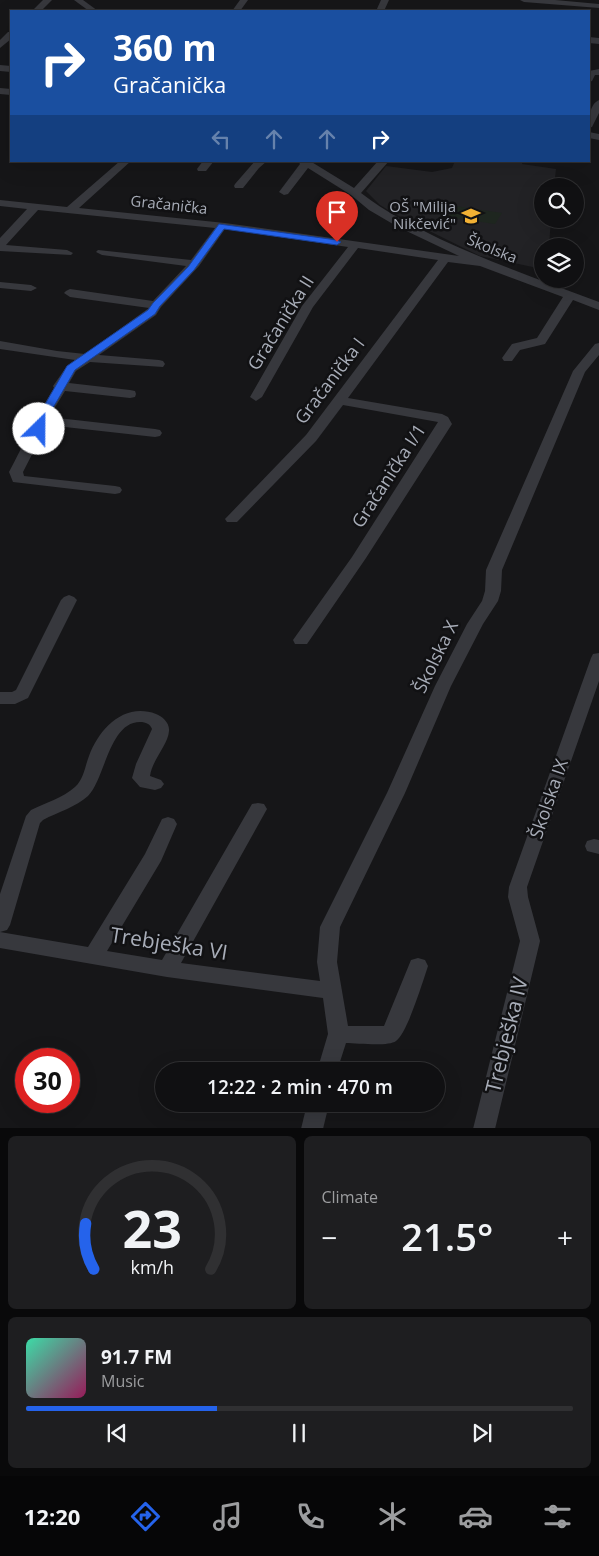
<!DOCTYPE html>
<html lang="en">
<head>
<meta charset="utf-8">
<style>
  :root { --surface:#101012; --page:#1e1e20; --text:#f1f3f6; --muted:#9c9d9f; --line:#303032; --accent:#2563eb }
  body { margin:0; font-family:"Open Sans",sans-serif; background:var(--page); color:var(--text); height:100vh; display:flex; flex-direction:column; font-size:19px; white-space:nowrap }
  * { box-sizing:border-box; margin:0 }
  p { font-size:16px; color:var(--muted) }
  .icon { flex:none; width:28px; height:28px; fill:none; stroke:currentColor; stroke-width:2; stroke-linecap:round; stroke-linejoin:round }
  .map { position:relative; height:1128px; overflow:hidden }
  .sheet { display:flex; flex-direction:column; gap:8px; padding:8px; background:#09090a; flex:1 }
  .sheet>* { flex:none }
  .banner { position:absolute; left:10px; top:10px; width:580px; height:152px; border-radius:0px; box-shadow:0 5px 20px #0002,0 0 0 1px var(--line); background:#1a4fa0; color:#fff; overflow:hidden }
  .tools { position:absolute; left:534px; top:178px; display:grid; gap:10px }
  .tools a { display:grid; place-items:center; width:50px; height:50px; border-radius:50%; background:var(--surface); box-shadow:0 5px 20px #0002,0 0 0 1px var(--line); font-size:25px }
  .speed { position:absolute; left:15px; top:1048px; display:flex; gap:10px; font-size:25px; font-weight:700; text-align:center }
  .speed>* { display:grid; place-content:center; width:65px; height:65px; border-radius:50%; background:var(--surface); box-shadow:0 5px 20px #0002,0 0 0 1px var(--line); line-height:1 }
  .speed .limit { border:8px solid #d22; background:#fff; color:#111 }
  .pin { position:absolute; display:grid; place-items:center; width:42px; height:42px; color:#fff; margin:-51px -21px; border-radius:50% 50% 50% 0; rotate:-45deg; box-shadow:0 0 5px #0007 }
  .pin .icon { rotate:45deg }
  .me { position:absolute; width:55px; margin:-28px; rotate:23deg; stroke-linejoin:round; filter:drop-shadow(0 0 4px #0008) }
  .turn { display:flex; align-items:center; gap:18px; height:105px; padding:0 20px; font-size:22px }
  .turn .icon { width:65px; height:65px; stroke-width:2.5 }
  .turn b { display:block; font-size:35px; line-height:42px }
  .lanes { display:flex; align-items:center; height:48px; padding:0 20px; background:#0003; justify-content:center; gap:25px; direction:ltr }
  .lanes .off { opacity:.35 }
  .big { font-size:38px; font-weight:600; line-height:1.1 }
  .sheet .card { flex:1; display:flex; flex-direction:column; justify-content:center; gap:8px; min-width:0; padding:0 18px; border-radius:8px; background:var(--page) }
  .sheet .dial { align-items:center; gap:0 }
  .dial svg { height:130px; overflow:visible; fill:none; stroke:var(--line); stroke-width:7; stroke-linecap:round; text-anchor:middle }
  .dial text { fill:var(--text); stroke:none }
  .song { display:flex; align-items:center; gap:15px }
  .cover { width:60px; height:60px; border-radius:8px; background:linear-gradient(135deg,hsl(160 70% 55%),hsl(330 70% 35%)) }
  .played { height:5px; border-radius:2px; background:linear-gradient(90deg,var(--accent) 35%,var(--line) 35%) }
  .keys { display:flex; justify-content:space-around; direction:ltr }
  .heat { display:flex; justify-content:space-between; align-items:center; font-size:28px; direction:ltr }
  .sheet .tiles { flex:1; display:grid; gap:8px; grid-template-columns:1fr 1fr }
  .card:last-child { grid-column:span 2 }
  .trip { position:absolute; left:155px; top:1062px; width:290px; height:50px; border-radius:25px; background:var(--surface); box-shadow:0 5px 20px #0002,0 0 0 1px var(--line); font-weight:600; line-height:50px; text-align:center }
  .tabs { display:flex; height:80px; justify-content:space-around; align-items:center; background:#060607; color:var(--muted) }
  .tabs .icon { width:35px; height:35px }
  .tabs .on { color:var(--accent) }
  .tabs b { font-size:22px; color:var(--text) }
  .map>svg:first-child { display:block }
  .built { fill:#222225 }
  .green { fill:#1e261f }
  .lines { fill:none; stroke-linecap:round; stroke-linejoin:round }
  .minor { fill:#37383d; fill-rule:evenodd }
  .route { fill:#2563eb; stroke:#184099 }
  .labels { text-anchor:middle; stroke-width:5; stroke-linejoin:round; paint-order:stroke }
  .far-street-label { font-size:15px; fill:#a8adb8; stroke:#111113 }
  .far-poi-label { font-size:15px; fill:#a8adb8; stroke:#111113; text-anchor:end }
  .street-label { font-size:18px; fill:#a8adb8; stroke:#111113 }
  .near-street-label { font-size:21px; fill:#a8adb8; stroke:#111113 }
</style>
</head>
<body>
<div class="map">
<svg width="599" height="1129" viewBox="0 0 599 1129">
  <rect width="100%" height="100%" fill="#161618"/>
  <path class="built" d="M 455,161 L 523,161 L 522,164 L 556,169 L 554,186 L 542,186 L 542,219 L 551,219 L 549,246 L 542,246 L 542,269 L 480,256 L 395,214 L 380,205 L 366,191 L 386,166 L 432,172 L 452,168 Z"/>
  <path class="green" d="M 455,206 L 502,213 L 495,224 L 448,217 Z"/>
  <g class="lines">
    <g class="minor">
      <path d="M 43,0 L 52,0 L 41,11 L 32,11 Z"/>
      <path d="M 74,0 L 83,0 L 98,11 L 89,11 Z"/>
      <path d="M 240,0 L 248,0 L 240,11 L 232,11 Z"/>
      <path d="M 381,0 L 389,0 L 384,11 L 376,11 Z"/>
      <path d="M 520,0 L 555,0 L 599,4 L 599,8 L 524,2 Z"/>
      <path d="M 8,32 L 11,32 L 11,39 L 0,48 L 0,40 Z"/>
      <path d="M 589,37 L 599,38 L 599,44 L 589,43 Z"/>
      <path d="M 0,65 L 11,66 L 11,72 L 0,71 Z"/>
      <path d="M 599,69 L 599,75 L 595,75 L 592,81 L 589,82 L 589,71 Z"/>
      <path d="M 0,88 L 11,89 L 11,95 L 0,94 Z"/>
      <path d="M 599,100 L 599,113 L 592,127 L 589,128 C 589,118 589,105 599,100 Z"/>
      <path d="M 589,132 L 599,134 L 599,140 L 589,138 Z"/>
      <path d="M 120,161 L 131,161 L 79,208 L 225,223 L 459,256 L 398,227 L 369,210 L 351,195 L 308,168 L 288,194 L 284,195 L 279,192 L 300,164 L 298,161 L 310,161 L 354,188 L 378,161 L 389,161 L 361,193 C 385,212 412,225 440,239 C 492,263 545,282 599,302 L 599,310 L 573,300 L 545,344 L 520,350 L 512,361 L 504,361 L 502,358 L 512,344 L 537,338 L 563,297 L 480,266 L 448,262 L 348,398 L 442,414 L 448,417 L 452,424 L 366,558 L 307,644 L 295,644 L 293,640 L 352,557 L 438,422 L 343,405 L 316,441 L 237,522 L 227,522 L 225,519 L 306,435 L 438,260 L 358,248 L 313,307 L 262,397 L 256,401 L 250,397 L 302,306 L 348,247 L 225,229 L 199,266 L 161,307 L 156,315 L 99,355 L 159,360 L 163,361 L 165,364 L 163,367 L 90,362 L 76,371 L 69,383 L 130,390 L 135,391 L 136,394 L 135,397 L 130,398 L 65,391 L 49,417 L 155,429 L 160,430 L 162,433 L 160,436 L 155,437 L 47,425 L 23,472 L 24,476 L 115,486 L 120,487 L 122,490 L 120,493 L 115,494 L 13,482 L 9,472 C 24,444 37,415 54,388 L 53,386 L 67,366 L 75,360 L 0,349 L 0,341 L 57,351 L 85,354 L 149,308 L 70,297 L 64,293 L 66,291 L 70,289 L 153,301 L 186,266 L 102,255 L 96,252 L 98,250 L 191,260 L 215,228 L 38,210 L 6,245 L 67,250 L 73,253 L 71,255 L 0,251 L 0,238 L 27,209 L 0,206 L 0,200 L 67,207 Z"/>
      <path d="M 203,161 L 214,161 L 206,171 L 198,171 L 197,169 Z"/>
      <path d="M 255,161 L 267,161 L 259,168 L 243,188 L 235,188 L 234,186 L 235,184 Z"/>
      <path d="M 0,282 L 31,285 L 37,288 L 31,291 L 0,288 Z"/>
      <path d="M 599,343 L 599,355 L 585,372 L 502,570 L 501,591 L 498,601 L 483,624 L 451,686 L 405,793 L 340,927 L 337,962 L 348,1026 L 384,1026 L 411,960 L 418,958 L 425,960 L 428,966 C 423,981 407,1034 396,1041 C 388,1047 357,1043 346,1043 L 337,1071 L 317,1071 L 328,1034 L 323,998 L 167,977 L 0,948 L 0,894 L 26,816 L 31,810 C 45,803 63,798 75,787 C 84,779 85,766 89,756 C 99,729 124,702 156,714 C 162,716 170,723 169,731 C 168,745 152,760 150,776 L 161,780 L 164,784 L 161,788 L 155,790 L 140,787 L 132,778 L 136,764 L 152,729 C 150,724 146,722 140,722 C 109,722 105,779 88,796 C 76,807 58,812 43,820 L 40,823 L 10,925 L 7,930 L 0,932 L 88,947 L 145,854 L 162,819 L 168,817 L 174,819 L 177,824 L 161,861 L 107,951 L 162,960 L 252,804 L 258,803 L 264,804 L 267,809 L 181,963 L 320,981 L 317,962 L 320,927 L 387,793 L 435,686 L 467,624 L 482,601 L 485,591 L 486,570 L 573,371 L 595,344 Z"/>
      <path d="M 69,595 L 74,597 L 77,600 L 28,698 L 15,704 L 0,704 L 0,692 L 12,692 L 16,690 L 61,600 L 64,597 Z"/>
      <path d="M 599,653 L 599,681 L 527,887 L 528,897 L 540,941 L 495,1129 L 473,1129 L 520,941 L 508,897 L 509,887 L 591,658 L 593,654 Z"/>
      <path d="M 594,839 L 599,840 L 599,854 L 587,851 L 585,846 L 587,841 Z"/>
      <path d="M 307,1104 L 329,1104 L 323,1129 L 301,1129 Z"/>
    </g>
  </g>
  <path class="route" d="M 219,224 L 337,240 L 341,242 L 337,245 L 224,229 L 194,270 L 160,306 L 155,314 L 75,370 L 46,420 L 42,431 L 35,431 L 34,429 L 36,420 L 67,366 L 148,310 L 153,303 L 188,267 Z"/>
  <defs>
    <g id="school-bare" transform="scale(1.5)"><path d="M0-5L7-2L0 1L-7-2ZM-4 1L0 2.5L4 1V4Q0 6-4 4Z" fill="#f2b134" stroke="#111113" stroke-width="2.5" paint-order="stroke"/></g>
  </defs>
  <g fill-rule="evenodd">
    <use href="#school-bare" x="471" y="216"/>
  </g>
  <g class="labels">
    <g class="far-street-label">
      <text transform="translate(169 205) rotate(6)" y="5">Gračanička</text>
      <text transform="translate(492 249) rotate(22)" y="5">Školska</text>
    </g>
    <g class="far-poi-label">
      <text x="456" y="212">OŠ "Milija<tspan x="456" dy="17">Nikčević"</tspan></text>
    </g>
    <g class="street-label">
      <text transform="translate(281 323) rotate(-58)" y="6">Gračanička II</text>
      <text transform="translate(330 381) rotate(-53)" y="6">Gračanička I</text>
      <text transform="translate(389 476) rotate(-57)" y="6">Gračanička I/1</text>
      <text transform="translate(436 657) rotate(-64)" y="6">Školska X</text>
      <text transform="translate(549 799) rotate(-71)" y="6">Školska IX</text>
    </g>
    <g class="near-street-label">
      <text transform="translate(169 944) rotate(9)" y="7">Trebješka VI</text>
      <text transform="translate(507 1035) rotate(-76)" y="7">Trebješka IV</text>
    </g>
  </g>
</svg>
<div class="tools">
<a><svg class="icon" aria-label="search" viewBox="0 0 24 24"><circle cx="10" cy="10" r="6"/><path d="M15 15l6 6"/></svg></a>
<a><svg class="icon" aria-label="layers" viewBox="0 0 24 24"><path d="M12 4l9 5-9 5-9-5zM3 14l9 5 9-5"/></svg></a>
</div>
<div class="speed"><div class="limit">30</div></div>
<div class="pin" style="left:337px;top:242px;background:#d93025"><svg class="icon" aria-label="arrive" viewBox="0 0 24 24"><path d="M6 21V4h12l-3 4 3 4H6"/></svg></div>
<svg class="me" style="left:39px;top:429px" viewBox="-20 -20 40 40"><circle r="19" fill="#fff"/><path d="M0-13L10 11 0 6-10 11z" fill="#2563eb"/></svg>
<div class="trip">12:22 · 2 min · 470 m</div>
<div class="banner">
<div class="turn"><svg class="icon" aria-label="right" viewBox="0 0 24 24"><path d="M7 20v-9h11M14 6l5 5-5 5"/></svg><div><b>360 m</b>Gračanička</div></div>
<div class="lanes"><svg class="icon off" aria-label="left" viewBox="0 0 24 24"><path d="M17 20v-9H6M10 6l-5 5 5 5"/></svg><svg class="icon off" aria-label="ahead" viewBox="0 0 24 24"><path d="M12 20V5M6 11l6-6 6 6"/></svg><svg class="icon off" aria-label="ahead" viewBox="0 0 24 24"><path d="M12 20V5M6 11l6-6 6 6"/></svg><svg class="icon" aria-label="right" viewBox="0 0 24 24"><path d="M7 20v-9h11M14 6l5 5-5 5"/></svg></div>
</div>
</div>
<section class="sheet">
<div class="tiles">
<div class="card dial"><svg viewBox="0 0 100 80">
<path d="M14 69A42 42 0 1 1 86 69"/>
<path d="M14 69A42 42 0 0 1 9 41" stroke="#2563eb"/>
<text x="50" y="56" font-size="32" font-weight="700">23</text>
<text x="50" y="72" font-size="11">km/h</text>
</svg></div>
<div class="card"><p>Climate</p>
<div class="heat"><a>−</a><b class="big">21.5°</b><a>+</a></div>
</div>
<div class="card">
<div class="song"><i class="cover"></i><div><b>91.7 FM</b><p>Music</p></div></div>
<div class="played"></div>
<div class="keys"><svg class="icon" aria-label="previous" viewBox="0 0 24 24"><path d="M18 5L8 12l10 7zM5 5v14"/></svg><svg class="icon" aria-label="pause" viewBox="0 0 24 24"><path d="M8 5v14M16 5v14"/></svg><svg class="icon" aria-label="next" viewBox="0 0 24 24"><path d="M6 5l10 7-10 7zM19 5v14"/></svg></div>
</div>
</div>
</section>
<nav class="tabs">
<b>12:20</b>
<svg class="icon on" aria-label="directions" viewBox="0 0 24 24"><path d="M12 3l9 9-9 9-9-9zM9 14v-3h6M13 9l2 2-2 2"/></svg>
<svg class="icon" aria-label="music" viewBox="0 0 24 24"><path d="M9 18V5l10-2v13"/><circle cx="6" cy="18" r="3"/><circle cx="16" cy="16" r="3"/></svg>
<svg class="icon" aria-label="phone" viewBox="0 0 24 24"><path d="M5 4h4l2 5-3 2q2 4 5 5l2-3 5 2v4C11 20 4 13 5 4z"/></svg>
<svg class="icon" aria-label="climate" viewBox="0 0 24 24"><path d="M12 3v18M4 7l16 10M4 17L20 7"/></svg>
<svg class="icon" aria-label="car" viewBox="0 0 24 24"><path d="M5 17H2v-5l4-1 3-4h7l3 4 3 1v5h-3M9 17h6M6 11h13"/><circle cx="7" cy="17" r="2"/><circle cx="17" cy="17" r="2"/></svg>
<svg class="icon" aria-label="filters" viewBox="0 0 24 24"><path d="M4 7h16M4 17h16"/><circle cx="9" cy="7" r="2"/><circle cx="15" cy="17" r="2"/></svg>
</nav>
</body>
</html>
